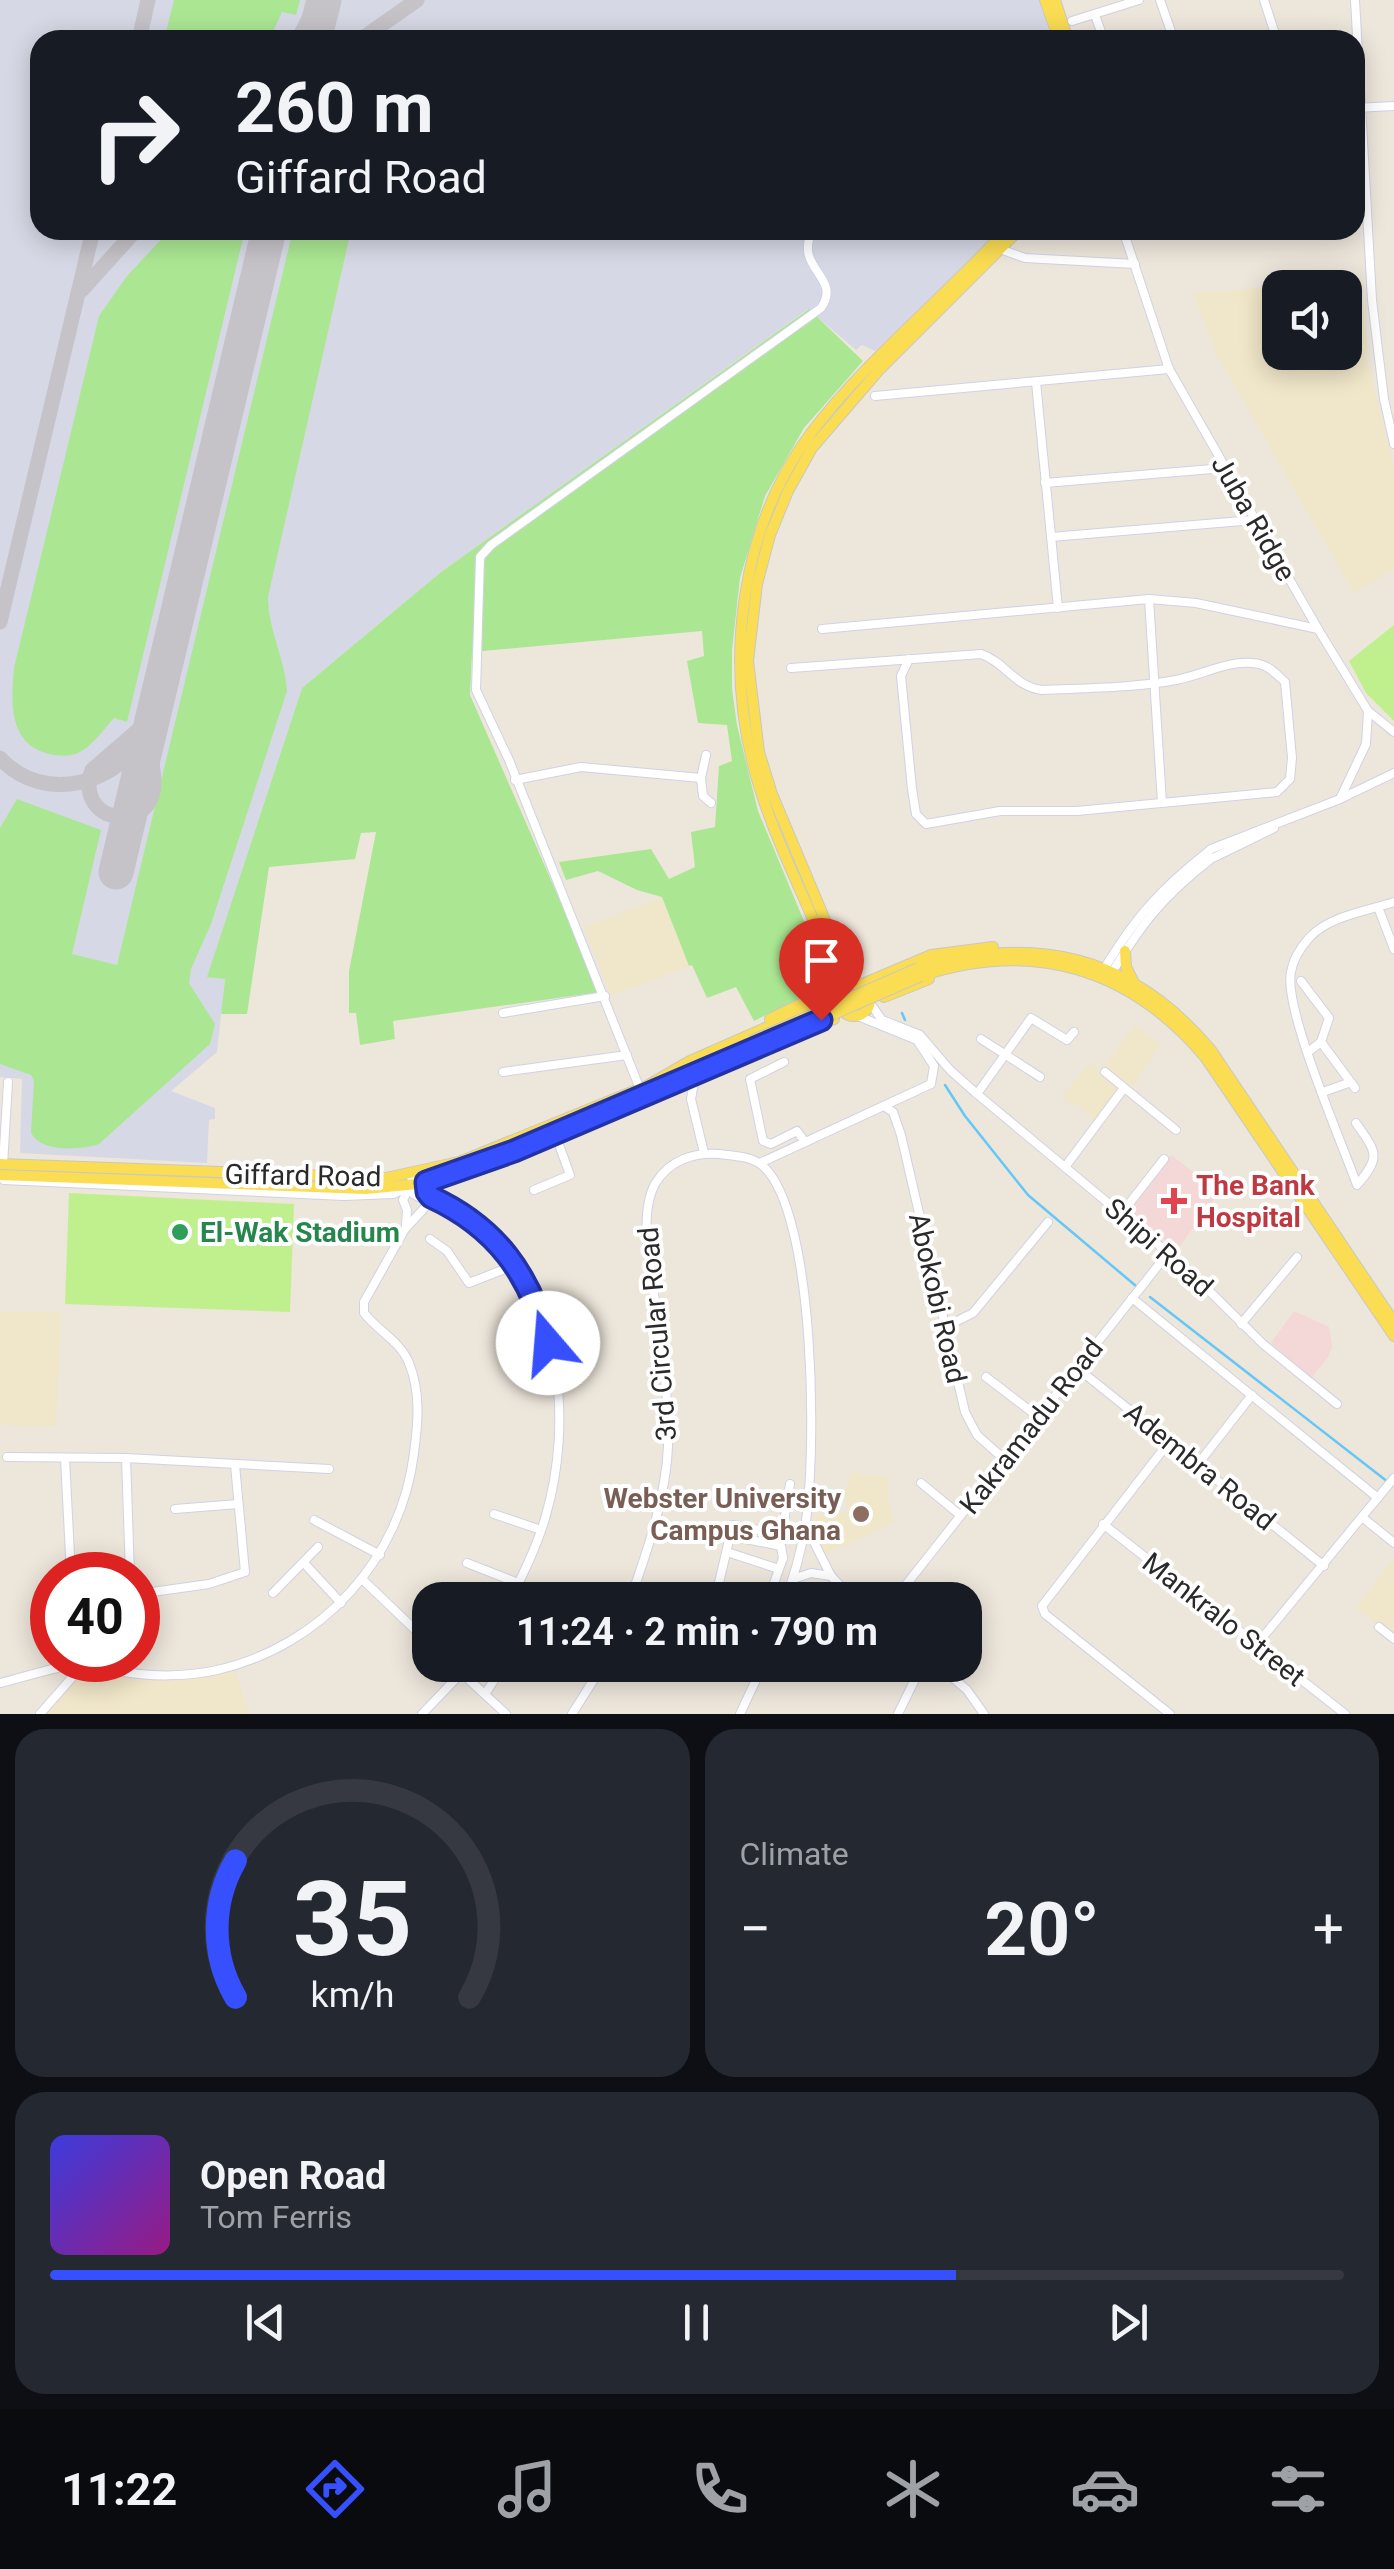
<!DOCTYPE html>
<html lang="en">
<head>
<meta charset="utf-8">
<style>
  :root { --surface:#171b24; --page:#242831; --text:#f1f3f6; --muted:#9ea1a6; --line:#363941; --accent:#364fff }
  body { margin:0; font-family:Roboto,sans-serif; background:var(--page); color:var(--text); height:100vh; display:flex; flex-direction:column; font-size:38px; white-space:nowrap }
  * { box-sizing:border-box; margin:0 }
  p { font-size:32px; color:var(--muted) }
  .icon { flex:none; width:55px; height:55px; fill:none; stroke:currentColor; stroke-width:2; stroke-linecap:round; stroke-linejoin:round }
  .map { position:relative; height:1714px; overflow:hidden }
  .sheet { display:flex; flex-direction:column; gap:15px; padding:15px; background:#0d0f14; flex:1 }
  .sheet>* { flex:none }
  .top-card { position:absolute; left:30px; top:30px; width:1335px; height:210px; border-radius:30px; box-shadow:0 5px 25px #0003; background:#171b24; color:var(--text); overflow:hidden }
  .controls { position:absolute; left:1262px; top:270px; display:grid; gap:20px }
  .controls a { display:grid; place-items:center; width:100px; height:100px; border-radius:20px; background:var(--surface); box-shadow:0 5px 25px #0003; font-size:50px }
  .speed { position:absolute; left:30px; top:1552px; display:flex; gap:20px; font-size:50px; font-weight:700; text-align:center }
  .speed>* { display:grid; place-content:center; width:130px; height:130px; border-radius:50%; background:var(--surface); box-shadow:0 5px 25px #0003; line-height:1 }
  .speed .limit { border:15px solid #d22; background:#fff; color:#111 }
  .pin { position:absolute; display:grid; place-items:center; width:85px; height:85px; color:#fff; margin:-102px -42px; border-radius:50% 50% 50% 0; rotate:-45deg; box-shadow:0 0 10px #0007 }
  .pin .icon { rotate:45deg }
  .me { position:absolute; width:110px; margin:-55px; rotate:342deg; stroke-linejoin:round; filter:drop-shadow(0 0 8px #0008) }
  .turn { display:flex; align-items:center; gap:35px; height:210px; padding:0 40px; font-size:45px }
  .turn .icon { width:130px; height:130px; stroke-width:2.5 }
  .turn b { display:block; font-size:70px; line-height:85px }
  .big { font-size:75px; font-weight:700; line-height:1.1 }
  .sheet .widget { flex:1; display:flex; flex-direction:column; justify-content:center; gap:15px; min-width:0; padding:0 35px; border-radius:30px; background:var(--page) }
  .sheet .dial { align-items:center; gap:0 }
  .dial svg { height:260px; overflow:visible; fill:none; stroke:var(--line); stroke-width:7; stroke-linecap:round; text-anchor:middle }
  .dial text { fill:var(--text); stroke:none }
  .song { display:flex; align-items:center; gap:30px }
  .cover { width:120px; height:120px; border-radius:15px; background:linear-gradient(135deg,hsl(240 70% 55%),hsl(310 70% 35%)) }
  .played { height:10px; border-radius:5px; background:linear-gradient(90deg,var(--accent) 70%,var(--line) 70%) }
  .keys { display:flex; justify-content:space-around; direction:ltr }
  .heat { display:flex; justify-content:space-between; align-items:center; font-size:55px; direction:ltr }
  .sheet .tiles { flex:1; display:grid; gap:15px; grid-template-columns:1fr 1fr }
  .widget:last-child { grid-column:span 2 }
  .trip { position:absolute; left:412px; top:1582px; width:570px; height:100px; border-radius:30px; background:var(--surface); box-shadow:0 5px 25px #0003; font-weight:700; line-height:100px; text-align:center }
  .menu { display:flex; height:160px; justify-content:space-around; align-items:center; background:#090b0e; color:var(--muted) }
  .menu .icon { width:70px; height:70px }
  .menu .on { color:var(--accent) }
  .menu b { font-size:45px; color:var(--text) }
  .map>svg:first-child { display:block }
  .education { fill:#f0e6c9; fill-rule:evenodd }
  .medical { fill:#f4d7d7 }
  .airport { fill:#d6d8e5 }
  .green { fill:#abe793 }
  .pitch { fill:#c0f08e }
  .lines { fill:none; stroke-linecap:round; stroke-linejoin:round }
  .stream { stroke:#66c7f6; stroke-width:2.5 }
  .taxiway { stroke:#c5c2c8; stroke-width:15 }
  .runway { stroke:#c5c2c8; stroke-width:35 }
  .minor-casing { stroke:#d0d2e4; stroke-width:10 }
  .major-casing { stroke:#c8c8c8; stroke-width:12 }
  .minor { stroke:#fff; stroke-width:8 }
  .major { stroke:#fadd53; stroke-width:10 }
  .major-bridge-casing { stroke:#c8c8c8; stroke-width:12; stroke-linecap:butt }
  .major-bridge { stroke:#fadd53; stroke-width:10 }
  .route-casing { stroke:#2333a6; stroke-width:25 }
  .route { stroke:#364fff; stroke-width:18 }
  .health-dot { fill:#e0444e; stroke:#fff; stroke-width:4 }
  .leisure-dot { fill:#2e9e5b; stroke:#fff; stroke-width:4 }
  .education-dot { fill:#8d6e63; stroke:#fff; stroke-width:4 }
  .labels { text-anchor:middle; stroke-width:8; stroke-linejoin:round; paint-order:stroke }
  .street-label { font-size:28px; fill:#2a2a2a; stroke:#fff }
  .health-label { font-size:28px; font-weight:bold; fill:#be3a42; stroke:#fff; text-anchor:start }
  .leisure-label { font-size:28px; font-weight:bold; fill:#27864d; stroke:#fff; text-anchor:start }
  .education-label { font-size:28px; font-weight:bold; fill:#785e54; stroke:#fff; text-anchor:end }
</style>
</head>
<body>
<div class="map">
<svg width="1394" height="1714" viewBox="0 0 1394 1714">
  <rect width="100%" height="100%" fill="#ede6db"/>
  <g class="education">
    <path d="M 1361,280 L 1368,362 L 1394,468 L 1394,569 L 1354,593 L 1217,355 L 1193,293 ZM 1280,288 L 1345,288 L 1345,352 L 1280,352 Z"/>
    <path d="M 662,897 L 689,966 L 611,996 L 584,927 Z"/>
    <path d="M 1135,1024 L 1161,1045 L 1130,1089 L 1104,1067 Z"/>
    <path d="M 1090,1063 L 1117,1088 L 1094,1120 L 1076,1103 L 1072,1106 L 1062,1097 Z"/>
    <path d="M 0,1312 L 57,1312 L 61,1316 L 56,1426 L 0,1425 Z"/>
    <path d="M 851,1473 L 889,1477 L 887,1499 L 895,1523 L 822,1555 L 819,1543 L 823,1539 L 815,1535 L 813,1516 L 848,1512 L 845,1490 Z"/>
    <path d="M 1394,1558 L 1394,1636 L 1356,1608 Z"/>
    <path d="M 88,1666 L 135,1676 L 210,1674 L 235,1669 L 249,1714 L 46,1714 Z"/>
  </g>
  <g class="medical">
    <path d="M 1171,1155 L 1219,1192 L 1177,1250 L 1128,1210 Z"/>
    <path d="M 1294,1311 L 1329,1327 L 1332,1347 L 1328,1357 L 1311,1378 L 1271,1343 Z"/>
  </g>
  <path class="airport" d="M 0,0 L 1039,0 L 1052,40 L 40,40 L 40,230 L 1001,230 L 875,351 L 862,345 L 856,350 L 808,309 L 441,572 L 302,688 L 208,976 L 225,979 L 217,1052 L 171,1091 L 215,1108 L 215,1119 L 209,1120 L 207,1163 L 20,1153 L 22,1079 L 0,1077 Z"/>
  <g class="green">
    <path d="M 174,0 L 300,0 L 296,15 L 282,12 L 269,40 L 164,40 Z"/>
    <path d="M 170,230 L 245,230 L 127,722 L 114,718 C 104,729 93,745 80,752 C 71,757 59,756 49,754 C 8,744 11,702 14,668 L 99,316 L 127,276 Z"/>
    <path d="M 293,230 L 351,230 L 268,597 C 268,630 285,658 287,691 L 211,924 L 191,969 L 189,983 L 215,1024 L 210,1044 L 99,1144 C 81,1150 39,1153 31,1132 L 34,1081 L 31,1075 L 0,1064 L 0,828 L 17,799 L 101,830 L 72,954 L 117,965 Z"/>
    <path d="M 809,309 L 863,361 L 804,428 L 765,496 L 740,578 L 732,650 L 732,689 L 737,725 L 758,811 L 824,969 L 818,989 L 754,1021 L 736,987 L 707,998 L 692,965 L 689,966 L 662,897 L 637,890 L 598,871 L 566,880 L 559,862 L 651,849 L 669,879 L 695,867 L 691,832 L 715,827 L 719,766 L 732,761 L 727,725 L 698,723 L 687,661 L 704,656 L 702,631 L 472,652 L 470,695 L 600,992 L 393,1021 L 395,1039 L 360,1045 L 356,1013 L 349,1013 L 349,971 L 376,832 L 361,833 L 355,859 L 269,867 L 247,1014 L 221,1014 L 225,979 L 207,977 L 302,688 L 441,572 Z"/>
  </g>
  <g class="pitch">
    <path d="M 1394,625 L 1394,721 L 1366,693 L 1349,661 Z"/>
    <path d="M 69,1193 L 294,1204 L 290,1312 L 65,1304 Z"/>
  </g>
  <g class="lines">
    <g class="stream">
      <path d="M 902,1013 L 905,1020"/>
      <path d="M 945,1085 L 965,1116 L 1028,1195 L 1136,1286"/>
      <path d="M 1150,1297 L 1388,1482"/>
    </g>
    <g class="taxiway">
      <path d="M 320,14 L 321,29 L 326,40"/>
      <path d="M 139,40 L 148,0"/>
      <path d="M 298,40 L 318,0"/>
      <path d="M 360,40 L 417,0"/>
      <path d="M 82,290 L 136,230"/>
      <path d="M 0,622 L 93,230"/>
      <path d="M 149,737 C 148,755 157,775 153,792 C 143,835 74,819 92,770 L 143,726 L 155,703 L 161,682"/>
      <path d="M 0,758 C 43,805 120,785 147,731"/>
    </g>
    <g class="runway">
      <path d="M 314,40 L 324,0"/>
      <path d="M 116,872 L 269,230"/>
    </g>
    <g class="minor-casing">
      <g id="minor">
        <path d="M 1160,0 L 1174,40"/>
        <path d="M 1264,0 L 1277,40"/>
        <path d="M 1355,0 L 1372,300 L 1384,399 L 1394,444"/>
        <path d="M 1095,15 L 1104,40"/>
        <path d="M 1072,21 L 1139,0"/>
        <path d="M 1355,108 L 1394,106"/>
        <path d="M 1123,230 L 1169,369 L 1318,629 L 1368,711 L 1366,744 L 1340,799"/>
        <path d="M 1000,249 L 1025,258 L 1135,264"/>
        <path d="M 1036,382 L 1058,608"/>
        <path d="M 875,396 L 1169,369"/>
        <path d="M 1045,483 L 1224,468"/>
        <path d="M 1051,537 L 1254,520"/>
        <path d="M 1149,599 L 1162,803"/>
        <path d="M 822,629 L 1149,599 L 1196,603 L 1318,629"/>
        <path d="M 791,668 L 981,654 C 1005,662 1015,687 1042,690 C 1086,688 1133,688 1176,680 C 1202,675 1226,661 1252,663 C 1268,664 1274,672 1285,682 L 1292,758 L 1290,779 L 1277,792 L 1077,811 L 1000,811 L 926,824 L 916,814 L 912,789 L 901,676 L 909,659"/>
        <path d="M 1368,711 L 1394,732"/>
        <path d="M 701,778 L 703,796 L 711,803"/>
        <path d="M 515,780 L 581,767 L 701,778 L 706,755"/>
        <path d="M 1211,849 L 1340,799 L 1394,773"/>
        <path d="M 1215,857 L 1274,828"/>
        <path d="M 1378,907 L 1394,949"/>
        <path d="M 1101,974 C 1134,919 1159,890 1209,851"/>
        <path d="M 1111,974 C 1143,922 1163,896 1212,858"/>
        <path d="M 1301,981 L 1329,1018 L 1321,1042 L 1308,1052"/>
        <path d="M 870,1003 L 882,1020 L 920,1035 L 950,1070 L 977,1094"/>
        <path d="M 503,1013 L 605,996"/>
        <path d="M 1074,1032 L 1067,1040 L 1031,1018 L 977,1094 L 1185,1267 L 1263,1344 L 1337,1404"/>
        <path d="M 981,1039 L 1040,1077"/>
        <path d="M 1321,1042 L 1355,1088"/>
        <path d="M 784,1062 L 750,1079 L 763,1141 L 771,1144 L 797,1131 L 805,1142"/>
        <path d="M 503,1072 L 627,1055"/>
        <path d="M 1105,1072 L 1176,1130"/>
        <path d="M 694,1082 L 691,1099 L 704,1153"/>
        <path d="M 640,1089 L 509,760 L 476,690 L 480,557 L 491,545 L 821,308 C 843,277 792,268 813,230"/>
        <path d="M 1323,1092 L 1351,1082"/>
        <path d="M 884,1106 L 893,1112 L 901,1135 L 965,1412 L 977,1435 L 1004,1459"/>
        <path d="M 1356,1123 C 1376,1152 1382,1156 1357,1185 C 1342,1143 1283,1008 1291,972 C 1293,959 1301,947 1309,938 C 1329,916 1367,911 1394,902"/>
        <path d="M 760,1163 L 931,1084 L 934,1066 L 917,1040 L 858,1016"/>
        <path d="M 3,1165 L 8,1082"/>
        <path d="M 1065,1167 L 1124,1088"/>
        <path d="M 411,1174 L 413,1194 L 430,1203"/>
        <path d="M 4,1180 L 344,1196 L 393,1194 L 413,1185"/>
        <path d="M 414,1185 C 433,1204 464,1211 485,1229 C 562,1298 573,1422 546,1515 C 538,1544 524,1573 510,1600"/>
        <path d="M 534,1190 L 570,1175 L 558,1142"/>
        <path d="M 1121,1214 L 1164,1159"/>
        <path d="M 406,1225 L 407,1210 L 403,1200 L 407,1192"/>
        <path d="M 430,1239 L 447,1251 L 469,1283 L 515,1265"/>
        <path d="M 1132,1298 L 1378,1498"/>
        <path d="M 1241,1324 L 1297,1257"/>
        <path d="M 945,1327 L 973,1313 L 1048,1222"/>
        <path d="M 1076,1367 L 1324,1566"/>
        <path d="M 986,1377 L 1037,1416"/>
        <path d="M 1169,1442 L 1042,1606 L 1045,1614 L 1170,1714"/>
        <path d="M 7,1457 L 126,1458 L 329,1469"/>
        <path d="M 65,1458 L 71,1575"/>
        <path d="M 126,1458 L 130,1575"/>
        <path d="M 1198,1464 L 1252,1395"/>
        <path d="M 921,1483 L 960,1515"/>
        <path d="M 175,1509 L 238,1504"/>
        <path d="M 494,1514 L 541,1530"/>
        <path d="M 1362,1517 L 1394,1543"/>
        <path d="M 314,1520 L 380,1555"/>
        <path d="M 1103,1524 L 1345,1714"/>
        <path d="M 732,1525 L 803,1538"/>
        <path d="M 806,1526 L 831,1576 L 854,1600"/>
        <path d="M 782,1534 L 790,1484"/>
        <path d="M 727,1552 L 779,1569"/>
        <path d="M 304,1563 L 341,1603"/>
        <path d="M 467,1563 L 518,1583"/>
        <path d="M 793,1579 L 811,1573 L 831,1576"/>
        <path d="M 363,1580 L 430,1644"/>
        <path d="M 635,1586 L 681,1600"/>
        <path d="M 273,1593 L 318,1547"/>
        <path d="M 138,1594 L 209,1584 L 245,1572 L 235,1465"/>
        <path d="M 630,1600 C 647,1552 666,1497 668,1446 C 669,1406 664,1365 659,1326 C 654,1287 636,1219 655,1184 C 669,1160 694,1152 720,1154 C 734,1156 751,1156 763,1166 C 816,1214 817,1456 805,1527 C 801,1552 794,1577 785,1600"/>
        <path d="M 753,1600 L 718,1587 L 730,1536 L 781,1546 L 783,1558"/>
        <path d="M 768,1600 L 783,1558"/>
        <path d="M 894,1600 L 1168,1253"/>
        <path d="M 1379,1627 L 1394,1639"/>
        <path d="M 1258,1643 L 1394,1478"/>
        <path d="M 453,1665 L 506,1714"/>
        <path d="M 938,1665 L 967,1690 L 984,1714"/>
        <path d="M 0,1683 C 22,1678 69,1662 89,1664 C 99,1664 109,1670 119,1671 C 149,1677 187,1677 217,1670 C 322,1646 401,1559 414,1453 C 418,1423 421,1393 409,1363 C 400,1341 378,1331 364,1313 L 364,1302 L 405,1229 L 430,1202"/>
        <path d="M 485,1694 L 504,1665"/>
        <path d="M 40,1714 L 83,1665"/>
        <path d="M 422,1714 L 469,1665"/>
        <path d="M 572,1714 L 603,1665"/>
        <path d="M 740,1714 L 763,1665"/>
        <path d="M 898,1714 L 922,1665"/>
      </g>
    </g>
    <g class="major-casing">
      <g id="major">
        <path d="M 1045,0 L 1059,40"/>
        <path d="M 1055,0 L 1068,40"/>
        <path d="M 1125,951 L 1126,967 L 1133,981"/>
        <path d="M 918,968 C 1036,934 1131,955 1211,1050 L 1394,1322"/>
        <path d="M 921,976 C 1033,939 1130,968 1205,1057 L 1394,1336"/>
        <circle cx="854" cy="1000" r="16"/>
        <path d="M 852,984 L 772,794 L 759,752 L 748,661 L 757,584 L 770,535 L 788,491 L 812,448 L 879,370 L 1019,230"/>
        <path d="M 860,985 L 931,955 L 993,947"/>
        <path d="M 884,997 L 929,979"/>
        <path d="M 770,1019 L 807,1001 L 824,986 L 826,970 L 817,944"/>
        <path d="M 650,1084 L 690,1061 L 838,996 L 835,973 C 810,905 772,838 754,768 C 725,658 741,526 811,433 C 868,358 943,299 1006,230"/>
        <path d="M 680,1087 L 834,1019"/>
        <path d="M 0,1164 L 386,1178 L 459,1162 L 656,1082"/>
        <path d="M 0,1175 L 366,1189 L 417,1184 L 457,1174 L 754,1049"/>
      </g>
    </g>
    <use href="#minor" class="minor"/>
    <use href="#major" class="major"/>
    <g class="major-bridge-casing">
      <g id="major-bridge">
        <path d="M 751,1041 L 918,968"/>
        <path d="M 754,1049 L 921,976"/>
      </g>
    </g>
    <use href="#major-bridge" class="major-bridge"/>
  </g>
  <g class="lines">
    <g class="route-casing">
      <path id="route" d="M 548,1343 C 530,1274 496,1227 431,1197 L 427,1192 L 426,1182 L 514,1151 L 821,1020"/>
    </g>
    <use href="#route" class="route"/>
  </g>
  <path class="health-dot" d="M1169 1186h10v10h10v10h-10v10h-10v-10h-10v-10h10z"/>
  <circle class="leisure-dot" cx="180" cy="1232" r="10"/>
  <circle class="education-dot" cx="861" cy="1514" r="10"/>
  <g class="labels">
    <g class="street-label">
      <text transform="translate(1254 518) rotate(60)" y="10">Juba Ridge</text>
      <text transform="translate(303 1175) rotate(1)" y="10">Giffard Road</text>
      <text transform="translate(1159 1247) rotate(41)" y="10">Shipi Road</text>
      <text transform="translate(938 1298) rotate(77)" y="10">Abokobi Road</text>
      <text transform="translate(657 1334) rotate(-95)" y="10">3rd Circular Road</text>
      <text transform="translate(1031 1426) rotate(-52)" y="10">Kakramadu Road</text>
      <text transform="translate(1200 1466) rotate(39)" y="10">Adembra Road</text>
      <text transform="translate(1224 1619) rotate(38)" y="10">Mankralo Street</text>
    </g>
    <g class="health-label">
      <text x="1196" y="1195">The Bank<tspan x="1196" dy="32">Hospital</tspan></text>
    </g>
    <g class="leisure-label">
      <text x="200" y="1242">El-Wak Stadium</text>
    </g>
    <g class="education-label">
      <text x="841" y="1508">Webster University<tspan x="841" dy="32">Campus Ghana</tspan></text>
    </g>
  </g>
</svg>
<div class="controls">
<a><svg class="icon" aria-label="sound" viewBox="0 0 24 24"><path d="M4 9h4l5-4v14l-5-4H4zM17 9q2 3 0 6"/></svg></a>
</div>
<div class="speed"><div class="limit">40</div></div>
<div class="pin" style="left:821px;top:1020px;background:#d93025"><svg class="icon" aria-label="arrive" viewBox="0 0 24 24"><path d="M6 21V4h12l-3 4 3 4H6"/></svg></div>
<svg class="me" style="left:548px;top:1343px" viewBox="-20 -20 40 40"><circle r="19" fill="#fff"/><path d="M0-13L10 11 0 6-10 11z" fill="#364fff"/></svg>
<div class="trip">11:24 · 2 min · 790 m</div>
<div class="top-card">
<div class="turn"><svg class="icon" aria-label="right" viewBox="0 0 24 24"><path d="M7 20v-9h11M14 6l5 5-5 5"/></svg><div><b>260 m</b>Giffard Road</div></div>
</div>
</div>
<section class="sheet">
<div class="tiles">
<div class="widget dial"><svg viewBox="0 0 100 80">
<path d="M14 69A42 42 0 1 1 86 69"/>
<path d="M14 69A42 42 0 0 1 14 27" stroke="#364fff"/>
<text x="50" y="56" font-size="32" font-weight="700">35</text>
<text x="50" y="72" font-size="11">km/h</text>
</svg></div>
<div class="widget"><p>Climate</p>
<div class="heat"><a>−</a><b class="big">20°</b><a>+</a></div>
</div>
<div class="widget">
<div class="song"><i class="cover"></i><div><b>Open Road</b><p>Tom Ferris</p></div></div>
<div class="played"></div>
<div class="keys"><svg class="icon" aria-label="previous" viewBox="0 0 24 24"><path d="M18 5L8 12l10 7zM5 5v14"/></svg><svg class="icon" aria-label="pause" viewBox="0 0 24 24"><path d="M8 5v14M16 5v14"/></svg><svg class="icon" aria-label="next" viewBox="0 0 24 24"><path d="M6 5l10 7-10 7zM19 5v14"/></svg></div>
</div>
</div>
</section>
<nav class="menu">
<b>11:22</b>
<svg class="icon on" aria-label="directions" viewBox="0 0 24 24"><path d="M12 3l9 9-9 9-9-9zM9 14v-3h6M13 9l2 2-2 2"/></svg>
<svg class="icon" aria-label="music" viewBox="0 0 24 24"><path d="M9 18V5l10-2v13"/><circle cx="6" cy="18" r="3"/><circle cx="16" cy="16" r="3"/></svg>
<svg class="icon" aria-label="phone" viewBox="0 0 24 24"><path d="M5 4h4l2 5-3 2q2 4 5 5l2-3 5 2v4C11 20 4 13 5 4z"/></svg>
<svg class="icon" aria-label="climate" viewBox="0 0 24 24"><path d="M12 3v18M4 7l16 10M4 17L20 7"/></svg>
<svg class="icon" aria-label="car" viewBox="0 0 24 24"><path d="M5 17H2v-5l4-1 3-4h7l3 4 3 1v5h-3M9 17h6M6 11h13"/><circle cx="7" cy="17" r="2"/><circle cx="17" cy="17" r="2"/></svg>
<svg class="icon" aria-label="filters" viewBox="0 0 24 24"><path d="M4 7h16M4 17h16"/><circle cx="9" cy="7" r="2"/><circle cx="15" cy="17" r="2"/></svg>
</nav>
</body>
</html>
